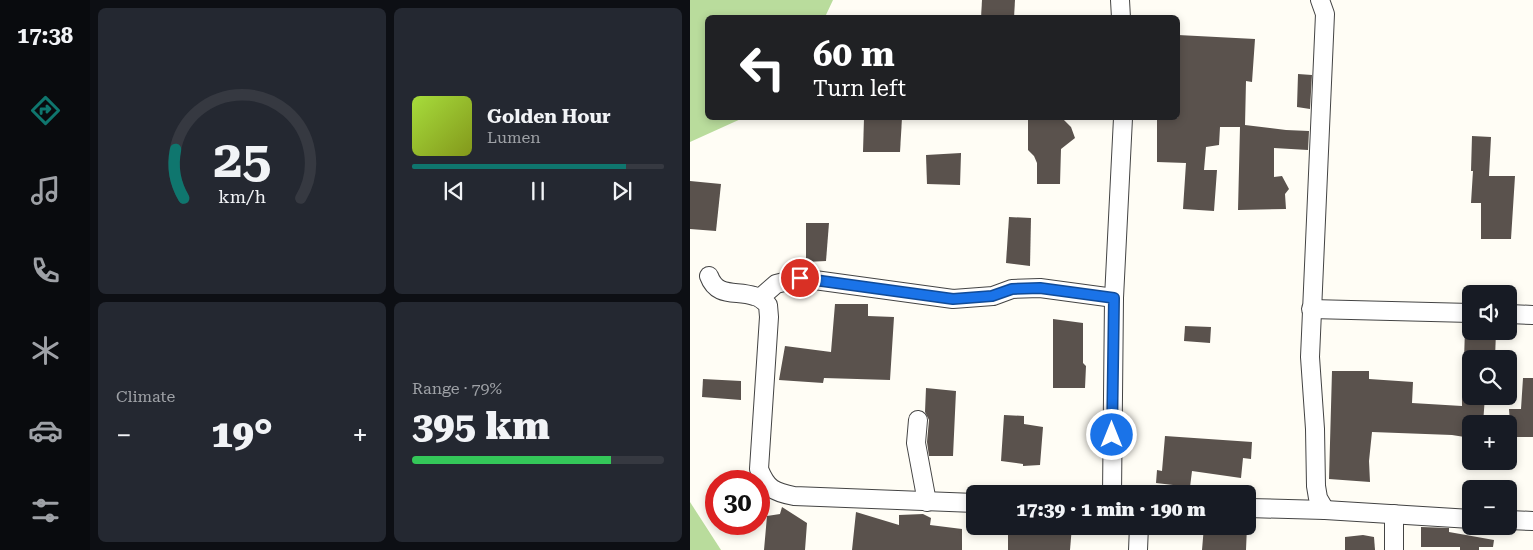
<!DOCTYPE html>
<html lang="en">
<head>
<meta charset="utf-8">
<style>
  :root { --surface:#171b24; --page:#242831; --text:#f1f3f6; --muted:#9ea1a6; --line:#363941; --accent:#0f766e }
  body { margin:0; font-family:"Roboto Serif",serif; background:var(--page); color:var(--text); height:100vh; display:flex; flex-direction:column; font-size:19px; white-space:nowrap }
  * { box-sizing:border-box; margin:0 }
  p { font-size:16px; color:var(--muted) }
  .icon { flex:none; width:28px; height:28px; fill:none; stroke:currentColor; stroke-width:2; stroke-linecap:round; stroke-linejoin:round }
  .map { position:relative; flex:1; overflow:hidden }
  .drawer { display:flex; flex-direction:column; gap:8px; padding:8px; background:#0d0f14; width:600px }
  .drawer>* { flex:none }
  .top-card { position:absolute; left:15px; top:15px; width:475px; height:105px; border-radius:8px; box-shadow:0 2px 8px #0003; background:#202124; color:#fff; overflow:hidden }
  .buttons { position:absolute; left:772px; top:285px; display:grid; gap:10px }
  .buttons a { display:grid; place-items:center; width:55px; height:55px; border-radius:8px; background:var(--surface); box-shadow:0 2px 8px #0003; font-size:25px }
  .speed { position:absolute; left:15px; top:470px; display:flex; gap:10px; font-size:25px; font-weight:700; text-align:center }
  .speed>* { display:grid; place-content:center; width:65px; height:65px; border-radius:50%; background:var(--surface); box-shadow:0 2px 8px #0003; line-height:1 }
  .speed .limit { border:8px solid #d22; background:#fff; color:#111 }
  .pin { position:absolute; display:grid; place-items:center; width:42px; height:42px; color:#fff; margin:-21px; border:2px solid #fff; border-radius:50%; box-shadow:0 1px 5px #0007 }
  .me { position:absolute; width:55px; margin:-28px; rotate:0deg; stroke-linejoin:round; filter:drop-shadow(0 0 4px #0008) }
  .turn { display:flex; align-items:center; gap:18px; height:105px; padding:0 25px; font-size:22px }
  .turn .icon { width:65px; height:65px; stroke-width:2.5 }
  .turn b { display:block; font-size:35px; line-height:42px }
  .big { font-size:38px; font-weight:800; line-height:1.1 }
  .drawer .card { flex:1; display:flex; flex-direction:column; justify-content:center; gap:8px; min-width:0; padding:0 18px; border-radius:8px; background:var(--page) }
  .drawer .dial { align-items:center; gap:0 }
  .dial svg { height:130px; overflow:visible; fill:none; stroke:var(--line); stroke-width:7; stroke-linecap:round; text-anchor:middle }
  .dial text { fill:var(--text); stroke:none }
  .song { display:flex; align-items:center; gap:15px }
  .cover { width:60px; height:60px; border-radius:8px; background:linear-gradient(135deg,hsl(80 70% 55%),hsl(70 70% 35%)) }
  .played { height:5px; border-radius:2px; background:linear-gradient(90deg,var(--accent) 85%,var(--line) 85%) }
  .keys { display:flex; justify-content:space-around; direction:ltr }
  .heat { display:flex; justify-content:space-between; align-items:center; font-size:28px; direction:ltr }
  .charge { height:8px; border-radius:4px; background:linear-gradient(90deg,#34c759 79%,var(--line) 0) }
  .drawer .tiles { flex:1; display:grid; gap:8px; grid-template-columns:repeat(2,1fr) }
  .trip { position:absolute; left:276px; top:485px; width:290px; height:50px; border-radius:8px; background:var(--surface); box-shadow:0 2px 8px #0003; font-weight:800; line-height:50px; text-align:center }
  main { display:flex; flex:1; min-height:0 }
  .tabs { display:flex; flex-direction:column; width:90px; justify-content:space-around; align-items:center; background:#090b0e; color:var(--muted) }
  .tabs .icon { width:35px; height:35px }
  .tabs .on { color:var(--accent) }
  .tabs b { font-size:22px; color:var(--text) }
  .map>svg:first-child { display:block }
  .forest { fill:#b9dc9c }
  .building { fill:#5a524d }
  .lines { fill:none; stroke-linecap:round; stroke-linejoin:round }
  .minor-casing { stroke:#444; stroke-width:20 }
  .minor { stroke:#fff; stroke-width:18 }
  .route-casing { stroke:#114b97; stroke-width:12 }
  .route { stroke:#1a73e8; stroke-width:9 }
</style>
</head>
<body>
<main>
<nav class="tabs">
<b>17:38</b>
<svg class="icon on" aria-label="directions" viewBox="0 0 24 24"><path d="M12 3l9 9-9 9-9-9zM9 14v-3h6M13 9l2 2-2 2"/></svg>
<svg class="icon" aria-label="music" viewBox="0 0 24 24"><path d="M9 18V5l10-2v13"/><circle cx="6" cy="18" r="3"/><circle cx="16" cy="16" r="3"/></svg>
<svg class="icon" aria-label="phone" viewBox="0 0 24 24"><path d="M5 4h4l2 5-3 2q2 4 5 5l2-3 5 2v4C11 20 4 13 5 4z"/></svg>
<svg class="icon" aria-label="climate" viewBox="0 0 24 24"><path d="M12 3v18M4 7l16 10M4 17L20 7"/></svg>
<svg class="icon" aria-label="car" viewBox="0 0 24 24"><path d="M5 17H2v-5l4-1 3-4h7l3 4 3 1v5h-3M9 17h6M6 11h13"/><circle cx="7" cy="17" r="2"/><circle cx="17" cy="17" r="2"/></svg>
<svg class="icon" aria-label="filters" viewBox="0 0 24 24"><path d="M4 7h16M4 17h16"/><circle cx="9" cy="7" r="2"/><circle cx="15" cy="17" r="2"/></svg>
</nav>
<section class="drawer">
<div class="tiles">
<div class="card dial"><svg viewBox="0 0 100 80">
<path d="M14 69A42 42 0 1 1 86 69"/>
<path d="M14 69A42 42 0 0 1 9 39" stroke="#0f766e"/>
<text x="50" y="56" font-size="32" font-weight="700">25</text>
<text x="50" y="72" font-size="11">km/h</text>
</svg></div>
<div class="card">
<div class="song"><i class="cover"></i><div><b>Golden Hour</b><p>Lumen</p></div></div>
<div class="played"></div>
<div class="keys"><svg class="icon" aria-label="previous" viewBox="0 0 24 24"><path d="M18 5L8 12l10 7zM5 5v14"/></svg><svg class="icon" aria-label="pause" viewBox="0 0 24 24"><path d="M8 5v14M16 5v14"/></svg><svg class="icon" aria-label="next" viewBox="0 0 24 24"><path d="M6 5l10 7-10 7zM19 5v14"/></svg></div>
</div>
<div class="card"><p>Climate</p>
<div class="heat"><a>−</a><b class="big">19°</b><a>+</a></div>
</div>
<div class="card"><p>Range · 79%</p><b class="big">395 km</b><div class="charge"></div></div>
</div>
</section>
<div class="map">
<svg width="843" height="550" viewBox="0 0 843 550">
  <rect width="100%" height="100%" fill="#fffdf5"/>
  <g class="forest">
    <path d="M 0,0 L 143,0 L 135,17 L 18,18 L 18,118 L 53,118 L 0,142 Z"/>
    <path d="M 0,502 L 31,550 L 0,550 Z"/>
  </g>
  <g class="building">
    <path d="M 292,0 L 325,0 L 324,18 L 291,18 Z"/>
    <path d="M 488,35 L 565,39 L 562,82 L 556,81 L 555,125 L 596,130 L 619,131 L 618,150 L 584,148 L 584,177 L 592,176 L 599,189 L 595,194 L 596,209 L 548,210 L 550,127 L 530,127 L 529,145 L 516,147 L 514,170 L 527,170 L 524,211 L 493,209 L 496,163 L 467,162 L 467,118 L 488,118 Z"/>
    <path d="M 608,74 L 622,75 L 620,109 L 607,107 Z"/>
    <path d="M 174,118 L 212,118 L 210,152 L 173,152 Z"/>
    <path d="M 338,118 L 372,118 L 381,127 L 385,138 L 371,149 L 370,184 L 347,184 L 347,163 L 344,156 L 338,150 Z"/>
    <path d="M 782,136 L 801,137 L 799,176 L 825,176 L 821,239 L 791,239 L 791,203 L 781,203 L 783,171 L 781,171 Z"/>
    <path d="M 271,153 L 270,185 L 237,184 L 236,155 Z"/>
    <path d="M 0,181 L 31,184 L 26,231 L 0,229 Z"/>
    <path d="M 319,217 L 341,218 L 340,266 L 316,263 Z"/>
    <path d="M 116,223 L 139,223 L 136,261 L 116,262 Z"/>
    <path d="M 145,304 L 178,304 L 178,316 L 204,317 L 200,380 L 134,378 L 133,383 L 89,380 L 95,346 L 141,352 Z"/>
    <path d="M 363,319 L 393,323 L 393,363 L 396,366 L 395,388 L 363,388 Z"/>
    <path d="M 495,326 L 521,327 L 520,343 L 494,341 Z"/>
    <path d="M 775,330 L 806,331 L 805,359 L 774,359 Z"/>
    <path d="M 642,371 L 679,371 L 679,379 L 723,382 L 722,403 L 772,406 L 772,396 L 795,396 L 793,424 L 781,424 L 781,438 L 762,435 L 682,432 L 679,461 L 680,482 L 639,479 Z"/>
    <path d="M 833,378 L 843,378 L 843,437 L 821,437 L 819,409 L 831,409 Z"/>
    <path d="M 13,379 L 51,381 L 51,400 L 12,397 Z"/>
    <path d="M 236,388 L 266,391 L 263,456 L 239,456 L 237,442 L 239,420 L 235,412 Z"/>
    <path d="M 314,415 L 334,416 L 334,424 L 353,427 L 350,465 L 333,466 L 333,464 L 311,461 Z"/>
    <path d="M 475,436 L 562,442 L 561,459 L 553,458 L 551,478 L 502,471 L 500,487 L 466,483 L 467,470 L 472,471 Z"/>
    <path d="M 92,507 L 117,523 L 115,550 L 74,550 L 77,516 L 90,514 Z"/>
    <path d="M 166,512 L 209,525 L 209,515 L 233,514 L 241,518 L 240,525 L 272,529 L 272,550 L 162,550 Z"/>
    <path d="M 318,526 L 382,526 L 380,550 L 318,550 Z"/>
    <path d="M 514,526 L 534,529 L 534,526 L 557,526 L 556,550 L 512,550 Z"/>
    <path d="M 731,527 L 759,528 L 759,532 L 804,540 L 803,547 L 789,547 L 789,550 L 770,550 L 770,547 L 731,547 Z"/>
    <path d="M 673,535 L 684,537 L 685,550 L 655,550 L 655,537 Z"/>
  </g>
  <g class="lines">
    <g class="minor-casing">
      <g id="minor">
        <path d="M 430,0 L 431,18"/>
        <path d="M 630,0 L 635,14 L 620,357 L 625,429 L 626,486 L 628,498 L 635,510"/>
        <path d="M 19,276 C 27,298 46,290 64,296 C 70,297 74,301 78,305 L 79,317 L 69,469 C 77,489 84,492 104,496 L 285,503"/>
        <path d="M 70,298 L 86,284 L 110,278 L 263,299 L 303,296 L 322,289 L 350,288 L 424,298"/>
        <path d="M 621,309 L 781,313"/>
        <path d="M 819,314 L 843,315"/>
        <path d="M 228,420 L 226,443 L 237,502"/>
        <path d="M 422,494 L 424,298 L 433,118"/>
        <path d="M 558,508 L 635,510 L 781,519"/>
        <path d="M 819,520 L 843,521"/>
        <path d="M 448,550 L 449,526"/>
        <path d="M 704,550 L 704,514"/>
      </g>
    </g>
    <use href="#minor" class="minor"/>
  </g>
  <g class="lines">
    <g class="route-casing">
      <path id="route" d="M 110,278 L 263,299 L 302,296 L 322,289 L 350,288 L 424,298 L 422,435"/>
    </g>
    <use href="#route" class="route"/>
  </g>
</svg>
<div class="buttons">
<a><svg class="icon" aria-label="sound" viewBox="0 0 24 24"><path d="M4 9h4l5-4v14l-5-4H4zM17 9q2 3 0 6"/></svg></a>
<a><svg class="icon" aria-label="search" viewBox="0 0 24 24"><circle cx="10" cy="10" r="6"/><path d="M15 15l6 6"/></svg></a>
<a>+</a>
<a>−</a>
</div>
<div class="speed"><div class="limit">30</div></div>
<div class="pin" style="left:110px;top:278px;background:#d93025"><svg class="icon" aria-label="arrive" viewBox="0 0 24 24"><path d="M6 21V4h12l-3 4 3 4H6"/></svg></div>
<svg class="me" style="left:422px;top:435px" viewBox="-20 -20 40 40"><circle r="17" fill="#1a73e8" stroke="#fff" stroke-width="3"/><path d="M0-11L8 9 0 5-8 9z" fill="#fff"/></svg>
<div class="trip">17:39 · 1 min · 190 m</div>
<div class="top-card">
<div class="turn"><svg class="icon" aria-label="left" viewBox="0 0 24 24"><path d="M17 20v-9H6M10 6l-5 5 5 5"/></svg><div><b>60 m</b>Turn left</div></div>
</div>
</div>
</main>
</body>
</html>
